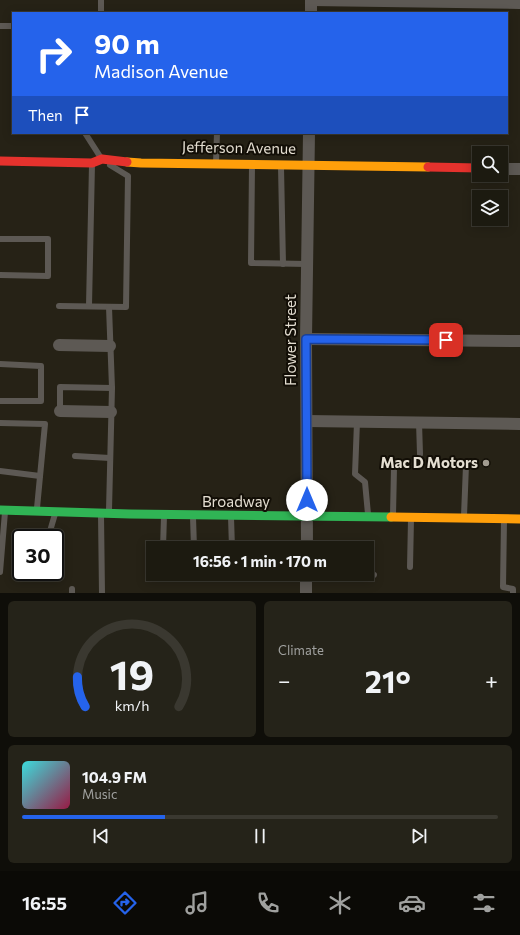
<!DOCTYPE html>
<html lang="en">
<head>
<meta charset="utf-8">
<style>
  :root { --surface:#1c1a10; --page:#252319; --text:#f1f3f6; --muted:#a0a19f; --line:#3a3830; --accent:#2563eb }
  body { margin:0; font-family:Commissioner,sans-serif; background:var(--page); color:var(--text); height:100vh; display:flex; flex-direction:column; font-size:15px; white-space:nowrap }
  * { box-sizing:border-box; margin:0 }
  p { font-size:13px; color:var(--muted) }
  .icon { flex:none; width:22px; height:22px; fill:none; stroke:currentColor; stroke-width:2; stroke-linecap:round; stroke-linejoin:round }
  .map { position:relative; height:593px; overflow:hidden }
  .side { display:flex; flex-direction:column; gap:8px; padding:8px; background:#0f0e09; flex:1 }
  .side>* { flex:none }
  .top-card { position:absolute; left:12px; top:12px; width:496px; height:122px; border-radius:0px; box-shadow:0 2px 10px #0003,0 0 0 1px var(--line); background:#2563eb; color:#fff; overflow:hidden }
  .controls { position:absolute; left:472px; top:146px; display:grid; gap:8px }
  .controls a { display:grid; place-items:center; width:36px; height:36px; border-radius:0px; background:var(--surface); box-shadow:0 2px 10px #0003,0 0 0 1px var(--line); font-size:20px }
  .speed { position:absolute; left:12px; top:529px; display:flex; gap:8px; font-size:20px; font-weight:700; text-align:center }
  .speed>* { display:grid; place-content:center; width:52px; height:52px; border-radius:50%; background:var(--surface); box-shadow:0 2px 10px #0003,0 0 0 1px var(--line); line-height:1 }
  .speed .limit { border:2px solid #111; border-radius:6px; background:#fff; color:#111 }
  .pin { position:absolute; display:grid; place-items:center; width:34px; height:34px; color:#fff; margin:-17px; border-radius:8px; box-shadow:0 2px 6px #0006 }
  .me { position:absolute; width:44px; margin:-22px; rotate:0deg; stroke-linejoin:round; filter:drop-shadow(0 0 3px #0008) }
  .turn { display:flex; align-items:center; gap:14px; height:84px; padding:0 16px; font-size:18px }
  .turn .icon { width:52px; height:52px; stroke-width:2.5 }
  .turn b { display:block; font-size:28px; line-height:34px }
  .then { display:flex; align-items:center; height:38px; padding:0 16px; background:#0003; gap:8px; font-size:15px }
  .big { font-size:30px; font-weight:700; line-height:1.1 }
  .side .widget { flex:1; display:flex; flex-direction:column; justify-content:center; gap:6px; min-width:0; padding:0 14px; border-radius:6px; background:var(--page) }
  .side .dial { align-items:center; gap:0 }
  .dial svg { height:104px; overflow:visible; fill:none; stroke:var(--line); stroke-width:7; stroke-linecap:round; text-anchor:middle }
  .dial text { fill:var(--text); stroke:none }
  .song { display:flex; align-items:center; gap:12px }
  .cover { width:48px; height:48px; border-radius:6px; background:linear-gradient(135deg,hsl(180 70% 55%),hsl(340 70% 35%)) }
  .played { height:4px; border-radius:2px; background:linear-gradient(90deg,var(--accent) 30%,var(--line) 30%) }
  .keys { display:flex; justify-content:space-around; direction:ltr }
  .heat { display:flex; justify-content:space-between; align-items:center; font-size:22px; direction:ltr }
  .side .tiles { flex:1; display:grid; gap:8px; grid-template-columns:1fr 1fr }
  .widget:last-child { grid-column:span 2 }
  .trip { position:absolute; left:146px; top:541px; width:228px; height:40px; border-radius:0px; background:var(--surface); box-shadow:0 2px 10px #0003,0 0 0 1px var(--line); font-weight:700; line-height:40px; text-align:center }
  .dock { display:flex; height:64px; justify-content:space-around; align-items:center; background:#0b0a06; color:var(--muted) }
  .dock .icon { width:28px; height:28px }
  .dock .active { color:var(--accent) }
  .dock b { font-size:18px; color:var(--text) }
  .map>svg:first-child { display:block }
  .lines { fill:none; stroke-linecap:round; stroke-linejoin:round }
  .lane { stroke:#5d5954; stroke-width:6 }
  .street { stroke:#5d5954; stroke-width:12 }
  .fast { stroke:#30b455; stroke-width:9 }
  .slow { stroke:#ff9f0a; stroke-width:9 }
  .jam { stroke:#e5322d; stroke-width:9 }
  .route-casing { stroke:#184099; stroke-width:10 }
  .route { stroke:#2563eb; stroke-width:7 }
  .poi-dot { fill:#a29c90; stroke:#120e06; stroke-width:1.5 }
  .labels { text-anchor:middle; stroke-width:4; stroke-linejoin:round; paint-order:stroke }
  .street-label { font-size:15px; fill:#e4ded1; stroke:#120e06 }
  .poi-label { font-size:15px; font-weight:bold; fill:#e4ded1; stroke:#120e06; text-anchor:end }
</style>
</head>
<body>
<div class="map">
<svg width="520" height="593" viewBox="0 0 520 593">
  <rect width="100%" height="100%" fill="#262216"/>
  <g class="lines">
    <g class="lane">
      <path d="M 101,13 L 101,0"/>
      <path d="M 0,26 L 13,26"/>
      <path d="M 85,133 L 101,158"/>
      <path d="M 216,163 L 217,133"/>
      <path d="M 252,165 L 251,263 L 307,264"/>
      <path d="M 281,167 L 283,264"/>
      <path d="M 0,239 L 48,239 L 48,276 L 0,275"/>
      <path d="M 59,306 L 126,307 L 128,176 L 110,165"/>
      <path d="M 89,306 L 92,164"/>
      <path d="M 109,307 L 112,388 L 109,510"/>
      <path d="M 0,364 L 41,366 L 41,401 L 0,401"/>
      <path d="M 60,411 L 60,387 L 112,388"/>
      <path d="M 357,422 L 355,474 L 365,482 L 368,514"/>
      <path d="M 419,422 L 420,454"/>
      <path d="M 0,423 L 45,424 L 37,508"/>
      <path d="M 75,456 L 110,458"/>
      <path d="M 0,471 L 40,476"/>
      <path d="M 101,515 L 102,593"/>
      <path d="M 393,515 L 394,468"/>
      <path d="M 464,516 L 466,465"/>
      <path d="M 193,517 L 194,548"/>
      <path d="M 231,517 L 232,548"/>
      <path d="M 504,520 L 503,587 L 513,589 L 513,593"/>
      <path d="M 48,538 L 55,514"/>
      <path d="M 248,547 L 271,548"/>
      <path d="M 163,548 L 164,516"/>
      <path d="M 410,567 L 411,519"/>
      <path d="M 0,572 L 5,512"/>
      <path d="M 34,573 L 34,572"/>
      <path d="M 366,574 L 374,575"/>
      <path d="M 72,589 L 72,593"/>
    </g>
    <g class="street">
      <path d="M 311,0 L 520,3"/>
      <path d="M 311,13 L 311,0"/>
      <path d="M 501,169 L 520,169"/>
      <path d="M 306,339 L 520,341"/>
      <path d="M 59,345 L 110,346"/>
      <path d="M 60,411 L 111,412"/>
      <path d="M 307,421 L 520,424"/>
      <path d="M 307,548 L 306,339 L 309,133"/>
      <path d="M 306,593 L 306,574"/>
    </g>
    <path class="fast" d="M 0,510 L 130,514 L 391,517"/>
    <g class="slow">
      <path d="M 127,162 L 141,163 L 428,167"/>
      <path d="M 391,517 L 520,519"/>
    </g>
    <g class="jam">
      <path d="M 0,161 L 92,163 L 102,159 L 127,162"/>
      <path d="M 428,167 L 479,168"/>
    </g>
  </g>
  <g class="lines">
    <g class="route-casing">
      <path id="route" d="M 307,500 L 306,339 L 446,340"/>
    </g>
    <use href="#route" class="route"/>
  </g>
  <circle class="poi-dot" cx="486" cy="463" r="4"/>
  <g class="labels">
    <g class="street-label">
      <text transform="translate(239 148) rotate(1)" y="5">Jefferson Avenue</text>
      <text transform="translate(291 340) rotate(-90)" y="5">Flower Street</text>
      <text x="236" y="507">Broadway</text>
    </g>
    <g class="poi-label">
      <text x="478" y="468">Mac D Motors</text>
    </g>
  </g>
</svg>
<div class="controls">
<a><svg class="icon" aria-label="search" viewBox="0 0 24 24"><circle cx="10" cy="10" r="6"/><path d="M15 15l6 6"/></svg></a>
<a><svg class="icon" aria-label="layers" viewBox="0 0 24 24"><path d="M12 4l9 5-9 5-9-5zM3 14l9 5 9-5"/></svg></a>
</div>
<div class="speed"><div class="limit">30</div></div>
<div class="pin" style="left:446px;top:340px;background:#d93025"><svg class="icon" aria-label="arrive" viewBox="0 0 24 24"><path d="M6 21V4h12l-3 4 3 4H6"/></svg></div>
<svg class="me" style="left:307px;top:500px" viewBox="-20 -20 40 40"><circle r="19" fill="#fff"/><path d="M0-13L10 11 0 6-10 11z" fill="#2563eb"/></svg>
<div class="trip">16:56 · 1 min · 170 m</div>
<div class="top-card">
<div class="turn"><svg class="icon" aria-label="right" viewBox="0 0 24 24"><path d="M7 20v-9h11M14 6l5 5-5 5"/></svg><div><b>90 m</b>Madison Avenue</div></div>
<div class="then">Then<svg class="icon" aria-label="arrive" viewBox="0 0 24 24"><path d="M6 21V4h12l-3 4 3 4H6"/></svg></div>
</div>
</div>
<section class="side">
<div class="tiles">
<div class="widget dial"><svg viewBox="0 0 100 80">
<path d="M14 69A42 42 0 1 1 86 69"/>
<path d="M14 69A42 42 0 0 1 8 46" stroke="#2563eb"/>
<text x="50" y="56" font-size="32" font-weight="700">19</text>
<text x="50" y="72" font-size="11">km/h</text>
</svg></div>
<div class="widget"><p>Climate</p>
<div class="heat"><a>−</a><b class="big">21°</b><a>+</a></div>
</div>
<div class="widget">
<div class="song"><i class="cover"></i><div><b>104.9 FM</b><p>Music</p></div></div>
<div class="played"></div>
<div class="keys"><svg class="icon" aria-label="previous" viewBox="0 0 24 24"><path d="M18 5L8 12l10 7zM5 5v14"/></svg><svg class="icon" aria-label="pause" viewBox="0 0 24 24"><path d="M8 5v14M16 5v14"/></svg><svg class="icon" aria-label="next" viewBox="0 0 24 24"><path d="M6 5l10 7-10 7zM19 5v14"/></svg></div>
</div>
</div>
</section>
<nav class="dock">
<b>16:55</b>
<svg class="icon active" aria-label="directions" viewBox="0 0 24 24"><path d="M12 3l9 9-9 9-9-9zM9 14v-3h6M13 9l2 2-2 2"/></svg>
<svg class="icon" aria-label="music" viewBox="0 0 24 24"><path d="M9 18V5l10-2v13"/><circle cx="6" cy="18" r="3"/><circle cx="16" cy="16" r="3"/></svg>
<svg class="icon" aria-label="phone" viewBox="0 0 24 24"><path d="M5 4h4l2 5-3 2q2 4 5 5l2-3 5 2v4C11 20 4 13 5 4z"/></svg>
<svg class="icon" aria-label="climate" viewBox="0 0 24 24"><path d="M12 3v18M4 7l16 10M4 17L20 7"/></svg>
<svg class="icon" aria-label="car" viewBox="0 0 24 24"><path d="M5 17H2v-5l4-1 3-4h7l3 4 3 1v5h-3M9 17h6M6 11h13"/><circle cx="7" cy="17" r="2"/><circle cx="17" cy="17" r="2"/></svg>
<svg class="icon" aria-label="filters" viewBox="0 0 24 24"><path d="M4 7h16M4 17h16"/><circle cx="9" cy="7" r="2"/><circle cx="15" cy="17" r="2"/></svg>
</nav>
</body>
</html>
